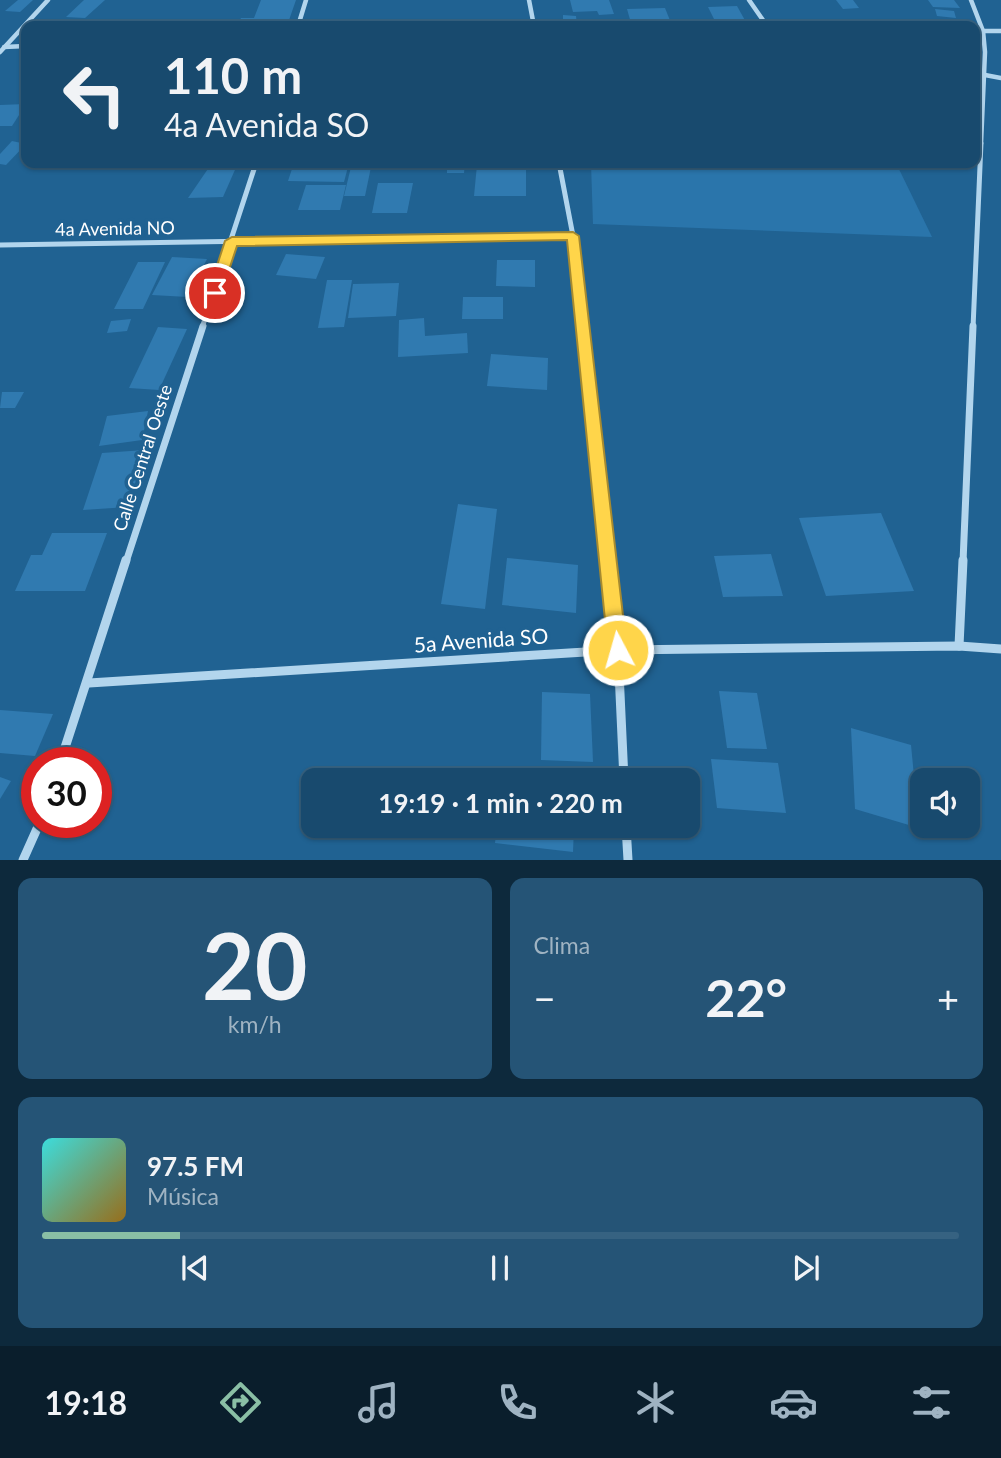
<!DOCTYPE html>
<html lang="es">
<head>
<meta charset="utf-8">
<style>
  :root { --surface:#184a6e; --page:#255476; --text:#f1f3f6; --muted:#9fb3c2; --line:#366281; --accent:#8abfa5 }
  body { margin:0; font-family:Lato,sans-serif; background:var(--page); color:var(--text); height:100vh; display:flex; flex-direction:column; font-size:26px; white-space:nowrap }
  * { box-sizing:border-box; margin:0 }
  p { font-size:23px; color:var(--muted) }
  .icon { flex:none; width:38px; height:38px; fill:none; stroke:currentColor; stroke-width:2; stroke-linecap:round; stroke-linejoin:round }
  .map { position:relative; height:860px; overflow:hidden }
  .drawer { display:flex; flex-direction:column; gap:18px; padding:18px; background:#0d293c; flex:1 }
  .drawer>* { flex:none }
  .guide { position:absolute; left:21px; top:21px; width:959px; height:147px; border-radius:14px; box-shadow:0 2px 5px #0004,0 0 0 2px var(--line); background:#184a6e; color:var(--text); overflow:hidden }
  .controls { position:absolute; left:910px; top:768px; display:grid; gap:14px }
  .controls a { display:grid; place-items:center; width:70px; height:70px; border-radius:14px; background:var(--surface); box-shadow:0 2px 5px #0004,0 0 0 2px var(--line); font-size:35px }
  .speed { position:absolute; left:21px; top:747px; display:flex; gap:14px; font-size:35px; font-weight:700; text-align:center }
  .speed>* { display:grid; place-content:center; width:91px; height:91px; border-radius:50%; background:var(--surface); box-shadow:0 2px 5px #0004,0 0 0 2px var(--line); line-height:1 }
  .speed .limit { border:10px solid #d22; background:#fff; color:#111 }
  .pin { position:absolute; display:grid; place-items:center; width:60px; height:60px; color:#fff; margin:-30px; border:4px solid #fff; border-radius:50%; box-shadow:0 2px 7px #0007 }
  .me { position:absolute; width:77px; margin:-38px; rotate:354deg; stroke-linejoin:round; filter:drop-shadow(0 0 5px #0008) }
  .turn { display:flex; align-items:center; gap:24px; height:147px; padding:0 28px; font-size:32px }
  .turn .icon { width:91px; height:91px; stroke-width:2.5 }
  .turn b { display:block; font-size:49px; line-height:60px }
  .big { font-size:52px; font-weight:700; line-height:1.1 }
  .drawer .widget { flex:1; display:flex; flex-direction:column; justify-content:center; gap:10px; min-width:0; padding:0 24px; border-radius:14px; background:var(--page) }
  .drawer .dial { align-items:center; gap:0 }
  .dial b { font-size:91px; line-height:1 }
  .song { display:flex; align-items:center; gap:21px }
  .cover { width:84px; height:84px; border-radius:10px; background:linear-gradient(135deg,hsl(180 70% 55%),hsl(40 70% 35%)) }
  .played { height:7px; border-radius:4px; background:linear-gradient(90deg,var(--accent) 15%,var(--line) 15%) }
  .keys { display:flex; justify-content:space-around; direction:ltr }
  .heat { display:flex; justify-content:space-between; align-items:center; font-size:38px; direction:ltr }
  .drawer .tiles { flex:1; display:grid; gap:18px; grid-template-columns:1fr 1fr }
  .widget:last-child { grid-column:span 2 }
  .trip { position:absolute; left:301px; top:768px; width:399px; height:70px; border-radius:14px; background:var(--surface); box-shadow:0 2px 5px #0004,0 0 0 2px var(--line); font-weight:700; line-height:70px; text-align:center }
  .dock { display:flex; height:112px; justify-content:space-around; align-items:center; background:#0a1e2c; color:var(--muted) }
  .dock .icon { width:49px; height:49px }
  .dock .selected { color:var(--accent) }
  .dock b { font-size:32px; color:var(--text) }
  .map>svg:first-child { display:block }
  .green { fill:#2a75ab }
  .building { fill:#307ab0 }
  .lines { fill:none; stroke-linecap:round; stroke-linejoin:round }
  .minor-far3 { stroke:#b2d5ed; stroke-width:4.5 }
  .minor-far2 { stroke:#b2d5ed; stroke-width:5 }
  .minor-far1 { stroke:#b2d5ed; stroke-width:7 }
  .minor { stroke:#b2d5ed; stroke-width:9 }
  .route { fill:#ffd54a; stroke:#a68a30; stroke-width:2 }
  .labels { text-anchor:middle; stroke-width:7; stroke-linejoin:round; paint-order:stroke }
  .street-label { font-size:18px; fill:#fff; stroke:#206292 }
  .near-street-label { font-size:21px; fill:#fff; stroke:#206292 }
</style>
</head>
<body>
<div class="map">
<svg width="1001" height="860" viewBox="0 0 1001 860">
  <rect width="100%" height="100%" fill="#206292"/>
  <path class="green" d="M 591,163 L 896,163 L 932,237 L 593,224 Z"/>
  <g class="building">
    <path d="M 18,0 L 33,0 L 20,12 L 5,11 Z"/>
    <path d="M 84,0 L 105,0 L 85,18 L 66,17 Z"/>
    <path d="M 261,0 L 296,0 L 288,23 L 238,24 L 241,18 L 254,18 Z"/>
    <path d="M 570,0 L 609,0 L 614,14 L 599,15 L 597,11 L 573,12 Z"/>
    <path d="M 836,0 L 853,0 L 859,8 L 843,9 Z"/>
    <path d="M 928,0 L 954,0 L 960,8 L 933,7 Z"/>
    <path d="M 737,6 L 747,24 L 717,25 L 708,7 Z"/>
    <path d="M 665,8 L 671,23 L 631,23 L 627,9 Z"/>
    <path d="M 935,9 L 954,11 L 956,18 L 937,16 Z"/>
    <path d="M 563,15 L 576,16 L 577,26 L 563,26 Z"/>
    <path d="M 26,104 L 12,126 L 0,126 L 0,105 Z"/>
    <path d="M 12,141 L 26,144 L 6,165 L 0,164 L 0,154 Z"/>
    <path d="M 212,163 L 238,163 L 223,197 L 188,198 Z"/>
    <path d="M 294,163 L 349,163 L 344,182 L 288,181 Z"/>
    <path d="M 372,163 L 417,163 L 416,169 L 371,167 Z"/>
    <path d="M 428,163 L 465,163 L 464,173 L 447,173 L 447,166 L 428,166 Z"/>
    <path d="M 477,165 L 526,166 L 526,196 L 474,196 Z"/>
    <path d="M 351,167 L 371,167 L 365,196 L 344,196 Z"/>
    <path d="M 378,183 L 413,183 L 407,213 L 372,213 Z"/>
    <path d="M 306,185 L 346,185 L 340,210 L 298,210 Z"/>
    <path d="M 286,254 L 325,257 L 316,279 L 276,275 Z"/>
    <path d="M 172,257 L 207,259 L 188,297 L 152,295 Z"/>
    <path d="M 497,260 L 535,260 L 535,287 L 496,286 Z"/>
    <path d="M 138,262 L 165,262 L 143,309 L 114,309 Z"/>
    <path d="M 327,280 L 352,280 L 344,327 L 318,328 Z"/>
    <path d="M 399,283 L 396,316 L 348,318 L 353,284 Z"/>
    <path d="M 463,297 L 503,297 L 503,319 L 462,319 Z"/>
    <path d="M 424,318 L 425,336 L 467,333 L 468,353 L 398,357 L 399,320 Z"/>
    <path d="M 131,319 L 127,331 L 107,333 L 111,321 Z"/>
    <path d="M 158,327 L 187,329 L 159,390 L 129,388 Z"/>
    <path d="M 491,354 L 548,358 L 547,390 L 487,386 Z"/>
    <path d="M 2,392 L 24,392 L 15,408 L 0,408 Z"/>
    <path d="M 148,411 L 142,440 L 99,446 L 107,416 Z"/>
    <path d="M 145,450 L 128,507 L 83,510 L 102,453 Z"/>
    <path d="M 458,504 L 497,509 L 485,609 L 441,604 Z"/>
    <path d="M 881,513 L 914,591 L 826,596 L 799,518 Z"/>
    <path d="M 52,533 L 107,533 L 85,591 L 15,591 L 31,555 L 42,555 Z"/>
    <path d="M 771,554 L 783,596 L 723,597 L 714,556 Z"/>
    <path d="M 507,558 L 578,565 L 576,613 L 502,605 Z"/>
    <path d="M 719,691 L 757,693 L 767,749 L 727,748 Z"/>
    <path d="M 542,692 L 590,694 L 593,762 L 541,760 Z"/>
    <path d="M 0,710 L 53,714 L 35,756 L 0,753 Z"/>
    <path d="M 851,728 L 911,745 L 919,828 L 855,809 Z"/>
    <path d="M 711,759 L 778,763 L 786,813 L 717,808 Z"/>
    <path d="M 0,777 L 11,781 L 0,799 Z"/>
    <path d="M 497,826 L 574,826 L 573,852 L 495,843 Z"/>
  </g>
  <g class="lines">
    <g class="minor-far3">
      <path d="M 529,0 L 534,26"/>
      <path d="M 749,0 L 767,26"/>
      <path d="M 971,0 L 983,31 L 985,52 L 981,144"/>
      <path d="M 298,26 L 306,0"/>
      <path d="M 975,31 L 1001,31"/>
      <path d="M 4,47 L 26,46"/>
      <path d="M 0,52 L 48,0"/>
      <path d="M 985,75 L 1001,78"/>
    </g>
    <g class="minor-far2">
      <path d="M 559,163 L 573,236 L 583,328"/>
      <path d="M 0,245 L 573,236"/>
      <path d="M 202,328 L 256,163"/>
      <path d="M 973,328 L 981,143"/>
    </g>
    <g class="minor-far1">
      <path d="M 583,326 L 608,562"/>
      <path d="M 126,562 L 203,326"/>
      <path d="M 963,562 L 973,326"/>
    </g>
    <g class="minor">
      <path d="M 608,560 L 618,650 L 624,780"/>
      <path d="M 959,646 L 963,560"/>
      <path d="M 89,683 L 618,650 L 959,646 L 1001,649"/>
      <path d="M 60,763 L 126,560"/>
      <path d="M 626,826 L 628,860"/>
      <path d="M 23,860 L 40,822"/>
    </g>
  </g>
  <path class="route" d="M 573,232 L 579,236 L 627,650 L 625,657 L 618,659 L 611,657 L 608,650 L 567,240 L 237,246 L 220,297 L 210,297 L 208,293 L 225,241 L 232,237 Z"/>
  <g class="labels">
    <g class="street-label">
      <text transform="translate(115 229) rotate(-1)" y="6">4a Avenida NO</text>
      <text transform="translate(143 458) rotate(-72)" y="6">Calle Central Oeste</text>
    </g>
    <g class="near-street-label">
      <text transform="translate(481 641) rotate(-4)" y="7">5a Avenida SO</text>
    </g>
  </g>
</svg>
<div class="controls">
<a><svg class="icon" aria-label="sound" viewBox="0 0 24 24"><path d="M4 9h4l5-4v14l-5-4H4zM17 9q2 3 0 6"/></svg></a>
</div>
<div class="speed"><div class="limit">30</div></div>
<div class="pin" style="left:215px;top:293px;background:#d93025"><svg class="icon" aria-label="arrive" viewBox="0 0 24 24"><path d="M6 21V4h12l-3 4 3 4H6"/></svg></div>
<svg class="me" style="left:618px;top:650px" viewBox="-20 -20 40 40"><circle r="17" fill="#ffd54a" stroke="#fff" stroke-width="3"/><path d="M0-11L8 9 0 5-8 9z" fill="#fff"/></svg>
<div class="trip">19:19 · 1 min · 220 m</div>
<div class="guide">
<div class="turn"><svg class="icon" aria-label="left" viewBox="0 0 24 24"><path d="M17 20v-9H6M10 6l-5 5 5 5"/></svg><div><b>110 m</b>4a Avenida SO</div></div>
</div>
</div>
<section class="drawer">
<div class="tiles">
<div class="widget dial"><b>20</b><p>km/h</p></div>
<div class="widget"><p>Clima</p>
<div class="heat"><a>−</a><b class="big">22°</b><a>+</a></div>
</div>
<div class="widget">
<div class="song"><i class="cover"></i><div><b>97.5 FM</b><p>Música</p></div></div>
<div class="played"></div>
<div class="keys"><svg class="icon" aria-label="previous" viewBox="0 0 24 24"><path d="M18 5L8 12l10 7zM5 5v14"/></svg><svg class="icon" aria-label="pause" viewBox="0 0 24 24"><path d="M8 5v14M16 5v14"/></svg><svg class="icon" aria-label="next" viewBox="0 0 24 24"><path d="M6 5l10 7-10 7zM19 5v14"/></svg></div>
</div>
</div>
</section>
<nav class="dock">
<b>19:18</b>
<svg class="icon selected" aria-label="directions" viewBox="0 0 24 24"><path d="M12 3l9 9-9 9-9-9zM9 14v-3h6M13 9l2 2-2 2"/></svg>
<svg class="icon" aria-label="music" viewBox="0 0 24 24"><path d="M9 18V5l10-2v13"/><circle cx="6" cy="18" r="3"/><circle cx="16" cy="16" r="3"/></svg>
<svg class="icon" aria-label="phone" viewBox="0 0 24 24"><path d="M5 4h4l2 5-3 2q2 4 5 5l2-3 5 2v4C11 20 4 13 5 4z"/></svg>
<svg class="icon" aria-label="climate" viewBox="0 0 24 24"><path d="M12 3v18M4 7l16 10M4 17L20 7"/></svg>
<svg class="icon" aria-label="car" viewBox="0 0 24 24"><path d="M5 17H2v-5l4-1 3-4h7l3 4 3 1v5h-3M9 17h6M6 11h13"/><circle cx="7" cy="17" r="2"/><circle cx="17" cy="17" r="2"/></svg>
<svg class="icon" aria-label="filters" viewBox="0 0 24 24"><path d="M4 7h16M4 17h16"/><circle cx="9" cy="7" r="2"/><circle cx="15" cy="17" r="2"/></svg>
</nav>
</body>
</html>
